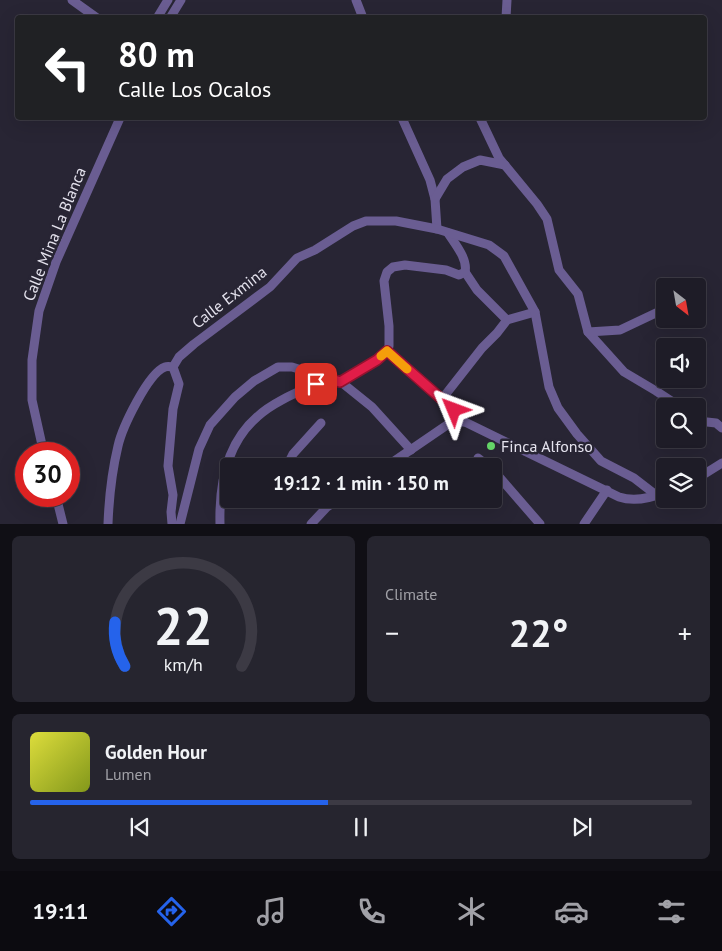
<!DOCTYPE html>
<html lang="en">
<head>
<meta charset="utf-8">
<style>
  :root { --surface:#1e1c27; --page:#26252f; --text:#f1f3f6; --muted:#a1a1a7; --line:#3c3a44; --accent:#2563eb }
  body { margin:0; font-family:"PT Sans",sans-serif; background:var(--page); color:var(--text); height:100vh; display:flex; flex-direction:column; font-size:19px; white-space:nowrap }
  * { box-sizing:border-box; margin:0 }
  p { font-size:16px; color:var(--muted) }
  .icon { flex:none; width:28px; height:28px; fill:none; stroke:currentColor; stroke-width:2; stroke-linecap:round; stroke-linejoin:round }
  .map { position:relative; height:524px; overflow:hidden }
  .drawer { display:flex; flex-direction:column; gap:12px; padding:12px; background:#100f15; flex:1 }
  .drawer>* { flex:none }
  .guide { position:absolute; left:15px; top:15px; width:692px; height:105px; border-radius:5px; box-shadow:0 5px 20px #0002,0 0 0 1px var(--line); background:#202124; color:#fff; overflow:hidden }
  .needle { width:32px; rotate:149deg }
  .buttons { position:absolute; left:656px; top:278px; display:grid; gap:10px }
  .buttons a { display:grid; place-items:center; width:50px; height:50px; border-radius:5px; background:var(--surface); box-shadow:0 5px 20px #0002,0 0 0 1px var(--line); font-size:25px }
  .speed { position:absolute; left:15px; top:442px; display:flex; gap:10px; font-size:25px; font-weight:700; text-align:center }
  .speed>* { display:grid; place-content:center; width:65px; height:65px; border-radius:50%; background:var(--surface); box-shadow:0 5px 20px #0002,0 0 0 1px var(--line); line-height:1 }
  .speed .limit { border:8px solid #d22; background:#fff; color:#111 }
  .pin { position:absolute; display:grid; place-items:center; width:42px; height:42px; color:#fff; margin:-21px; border-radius:10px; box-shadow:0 2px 8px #0006 }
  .me { position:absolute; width:55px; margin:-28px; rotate:314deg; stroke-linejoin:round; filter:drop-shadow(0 0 4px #0008) }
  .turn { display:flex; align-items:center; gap:18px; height:105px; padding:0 20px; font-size:22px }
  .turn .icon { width:65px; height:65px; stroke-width:2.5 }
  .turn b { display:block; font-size:35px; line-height:42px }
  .big { font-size:38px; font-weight:800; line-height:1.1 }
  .drawer .widget { flex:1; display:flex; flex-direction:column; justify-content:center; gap:8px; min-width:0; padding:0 18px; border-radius:8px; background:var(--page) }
  .drawer .dial { align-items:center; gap:0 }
  .dial svg { height:130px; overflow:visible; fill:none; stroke:var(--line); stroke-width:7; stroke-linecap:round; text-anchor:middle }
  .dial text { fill:var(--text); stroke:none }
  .song { display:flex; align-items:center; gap:15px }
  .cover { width:60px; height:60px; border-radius:8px; background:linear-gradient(135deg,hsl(60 70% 55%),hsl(70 70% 35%)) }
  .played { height:5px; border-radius:2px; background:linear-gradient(90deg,var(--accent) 45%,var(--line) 45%) }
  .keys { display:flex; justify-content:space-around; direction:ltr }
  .heat { display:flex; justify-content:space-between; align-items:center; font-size:28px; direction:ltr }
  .drawer .tiles { flex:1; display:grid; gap:12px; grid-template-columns:1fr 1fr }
  .widget:last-child { grid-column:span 2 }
  .trip { position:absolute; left:220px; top:458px; width:282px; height:50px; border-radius:5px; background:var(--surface); box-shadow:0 5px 20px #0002,0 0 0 1px var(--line); font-weight:800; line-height:50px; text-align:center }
  .menu { display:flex; height:80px; justify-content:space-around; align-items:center; background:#0c0b10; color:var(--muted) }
  .menu .icon { width:35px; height:35px }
  .menu .current { color:var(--accent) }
  .menu b { font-size:22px; color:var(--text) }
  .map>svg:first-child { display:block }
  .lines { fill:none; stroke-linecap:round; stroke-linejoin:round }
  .minor { stroke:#6a5d92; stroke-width:9 }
  .route-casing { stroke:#92132f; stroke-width:12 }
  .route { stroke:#e11d48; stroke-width:9 }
  .slow { stroke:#f59e0b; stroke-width:9 }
  .poi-dot { fill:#64d468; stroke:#282534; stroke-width:2 }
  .labels { text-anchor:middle; stroke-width:5; stroke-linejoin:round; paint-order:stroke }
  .street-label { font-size:16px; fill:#e5e3ee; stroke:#282534 }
  .poi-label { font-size:16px; fill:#e5e3ee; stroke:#282534; text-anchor:start }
</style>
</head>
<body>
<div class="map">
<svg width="722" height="524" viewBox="0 0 722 524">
  <rect width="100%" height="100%" fill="#282534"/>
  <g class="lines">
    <g class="minor">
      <path d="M 72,0 L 97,18"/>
      <path d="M 356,0 L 363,18"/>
      <path d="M 157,18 L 168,0"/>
      <path d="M 170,18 L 181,0"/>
      <path d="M 506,18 L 507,0"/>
      <path d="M 402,118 L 430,180 L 435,199 L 437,229"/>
      <path d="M 480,118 L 499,158 L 537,204 L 547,219 L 559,270 L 578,294 L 588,332 L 624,372 L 656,391 L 679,406"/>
      <path d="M 435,199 L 447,179 L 463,167 L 480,160 L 505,165"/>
      <path d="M 465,272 L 477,290 L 507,320"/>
      <path d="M 588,332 L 620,330 L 658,312"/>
      <path d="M 387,351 L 442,399 L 465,422"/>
      <path d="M 341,382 L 377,359 L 387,351 L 389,346 L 389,326 L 384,281 L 387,272 L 393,267 L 405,265 L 446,270 L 459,275 L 465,272 C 468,259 455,244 448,233"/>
      <path d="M 442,399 L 482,348 L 497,333 L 507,320 L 535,312"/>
      <path d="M 698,421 L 716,423 L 722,428"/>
      <path d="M 44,454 L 32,400 L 32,360 L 39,311 L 56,262 L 120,118"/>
      <path d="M 478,458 L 488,466"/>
      <path d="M 287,466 L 293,454 L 321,423"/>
      <path d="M 387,466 L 447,425 L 455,422 L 465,422 L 619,497 C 634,502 651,498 665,492"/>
      <path d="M 494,471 L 540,524"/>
      <path d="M 698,478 L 722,463"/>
      <path d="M 56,496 L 63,524"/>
      <path d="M 108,524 C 109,498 112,471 118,446 C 122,428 148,373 165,367 C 168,366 171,367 173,367 L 179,357 L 194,344 L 270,287 L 297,258 L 315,250 L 353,226 L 366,221 L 396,221 L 437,229 L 489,245 L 504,256 L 535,312 L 549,387 L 558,408 L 577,434 L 601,461 L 634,478 L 656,495"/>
      <path d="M 172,524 L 171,512 L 173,495 L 168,466 L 173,409 L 179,384 L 173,367"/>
      <path d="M 180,524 L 199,449 L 210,425 L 235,397 L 254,381 L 278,367 L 292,367 L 341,382 L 372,407 L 411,450"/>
      <path d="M 220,524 C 219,485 226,444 257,417 C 275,400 306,389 329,378"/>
      <path d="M 311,524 L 327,507 L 339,499"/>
      <path d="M 584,524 L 607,490"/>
    </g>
  </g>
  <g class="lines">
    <g class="route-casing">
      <path id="route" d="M 316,384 L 329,378 L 340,382 L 377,360 L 387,351 L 454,410"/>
    </g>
    <use href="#route" class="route"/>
    <path class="slow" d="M 381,356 L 387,351 L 407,369"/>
  </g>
  <circle class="poi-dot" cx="491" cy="446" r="5"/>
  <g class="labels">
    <g class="street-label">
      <text transform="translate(54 234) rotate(-68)" y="6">Calle Mina La Blanca</text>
      <text transform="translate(229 297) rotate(-38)" y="6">Calle Exmina</text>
    </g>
    <g class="poi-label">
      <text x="501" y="452">Finca Alfonso</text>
    </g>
  </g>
</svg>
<div class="buttons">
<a><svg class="needle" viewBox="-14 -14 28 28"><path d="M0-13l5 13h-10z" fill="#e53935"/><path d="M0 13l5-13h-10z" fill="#a1a1a7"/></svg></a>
<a><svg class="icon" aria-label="sound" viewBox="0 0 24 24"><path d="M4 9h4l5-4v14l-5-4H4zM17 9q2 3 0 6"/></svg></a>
<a><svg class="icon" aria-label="search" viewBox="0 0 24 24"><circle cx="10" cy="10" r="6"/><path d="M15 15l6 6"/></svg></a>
<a><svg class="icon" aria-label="layers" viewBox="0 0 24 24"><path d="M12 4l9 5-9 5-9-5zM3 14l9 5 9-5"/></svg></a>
</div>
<div class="speed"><div class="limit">30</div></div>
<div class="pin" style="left:316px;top:384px;background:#d93025"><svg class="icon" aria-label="arrive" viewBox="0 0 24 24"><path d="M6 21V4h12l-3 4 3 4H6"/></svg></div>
<svg class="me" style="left:454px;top:410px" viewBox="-20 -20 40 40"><path d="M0-17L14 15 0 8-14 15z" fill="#e11d48" stroke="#fff" stroke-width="4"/></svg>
<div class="trip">19:12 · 1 min · 150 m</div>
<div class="guide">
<div class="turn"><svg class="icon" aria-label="left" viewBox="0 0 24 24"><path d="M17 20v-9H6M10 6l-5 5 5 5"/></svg><div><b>80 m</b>Calle Los Ocalos</div></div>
</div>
</div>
<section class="drawer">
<div class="tiles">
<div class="widget dial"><svg viewBox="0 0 100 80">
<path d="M14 69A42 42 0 1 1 86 69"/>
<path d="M14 69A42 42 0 0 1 8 42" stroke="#2563eb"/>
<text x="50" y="56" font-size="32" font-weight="700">22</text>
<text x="50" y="72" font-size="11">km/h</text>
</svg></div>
<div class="widget"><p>Climate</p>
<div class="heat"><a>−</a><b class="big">22°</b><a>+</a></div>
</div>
<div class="widget">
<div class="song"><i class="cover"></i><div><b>Golden Hour</b><p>Lumen</p></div></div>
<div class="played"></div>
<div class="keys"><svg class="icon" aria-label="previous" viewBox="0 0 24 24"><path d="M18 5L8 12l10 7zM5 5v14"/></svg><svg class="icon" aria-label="pause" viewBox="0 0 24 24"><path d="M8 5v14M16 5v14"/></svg><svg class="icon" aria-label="next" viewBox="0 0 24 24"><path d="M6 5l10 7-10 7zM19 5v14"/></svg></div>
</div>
</div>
</section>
<nav class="menu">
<b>19:11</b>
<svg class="icon current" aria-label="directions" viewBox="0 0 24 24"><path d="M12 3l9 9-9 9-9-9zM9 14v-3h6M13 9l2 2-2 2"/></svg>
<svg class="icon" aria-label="music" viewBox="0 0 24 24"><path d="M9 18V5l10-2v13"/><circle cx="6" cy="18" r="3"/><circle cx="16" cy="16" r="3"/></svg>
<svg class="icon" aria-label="phone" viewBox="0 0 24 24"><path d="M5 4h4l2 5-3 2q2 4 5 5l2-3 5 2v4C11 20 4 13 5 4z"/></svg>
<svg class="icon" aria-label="climate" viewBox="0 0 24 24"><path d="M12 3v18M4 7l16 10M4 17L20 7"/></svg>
<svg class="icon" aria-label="car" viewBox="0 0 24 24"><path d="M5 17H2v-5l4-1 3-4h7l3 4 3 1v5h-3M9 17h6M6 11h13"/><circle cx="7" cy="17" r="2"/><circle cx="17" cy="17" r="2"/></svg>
<svg class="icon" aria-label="filters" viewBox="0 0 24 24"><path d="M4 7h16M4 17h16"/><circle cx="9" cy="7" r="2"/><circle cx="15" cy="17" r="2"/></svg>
</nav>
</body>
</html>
